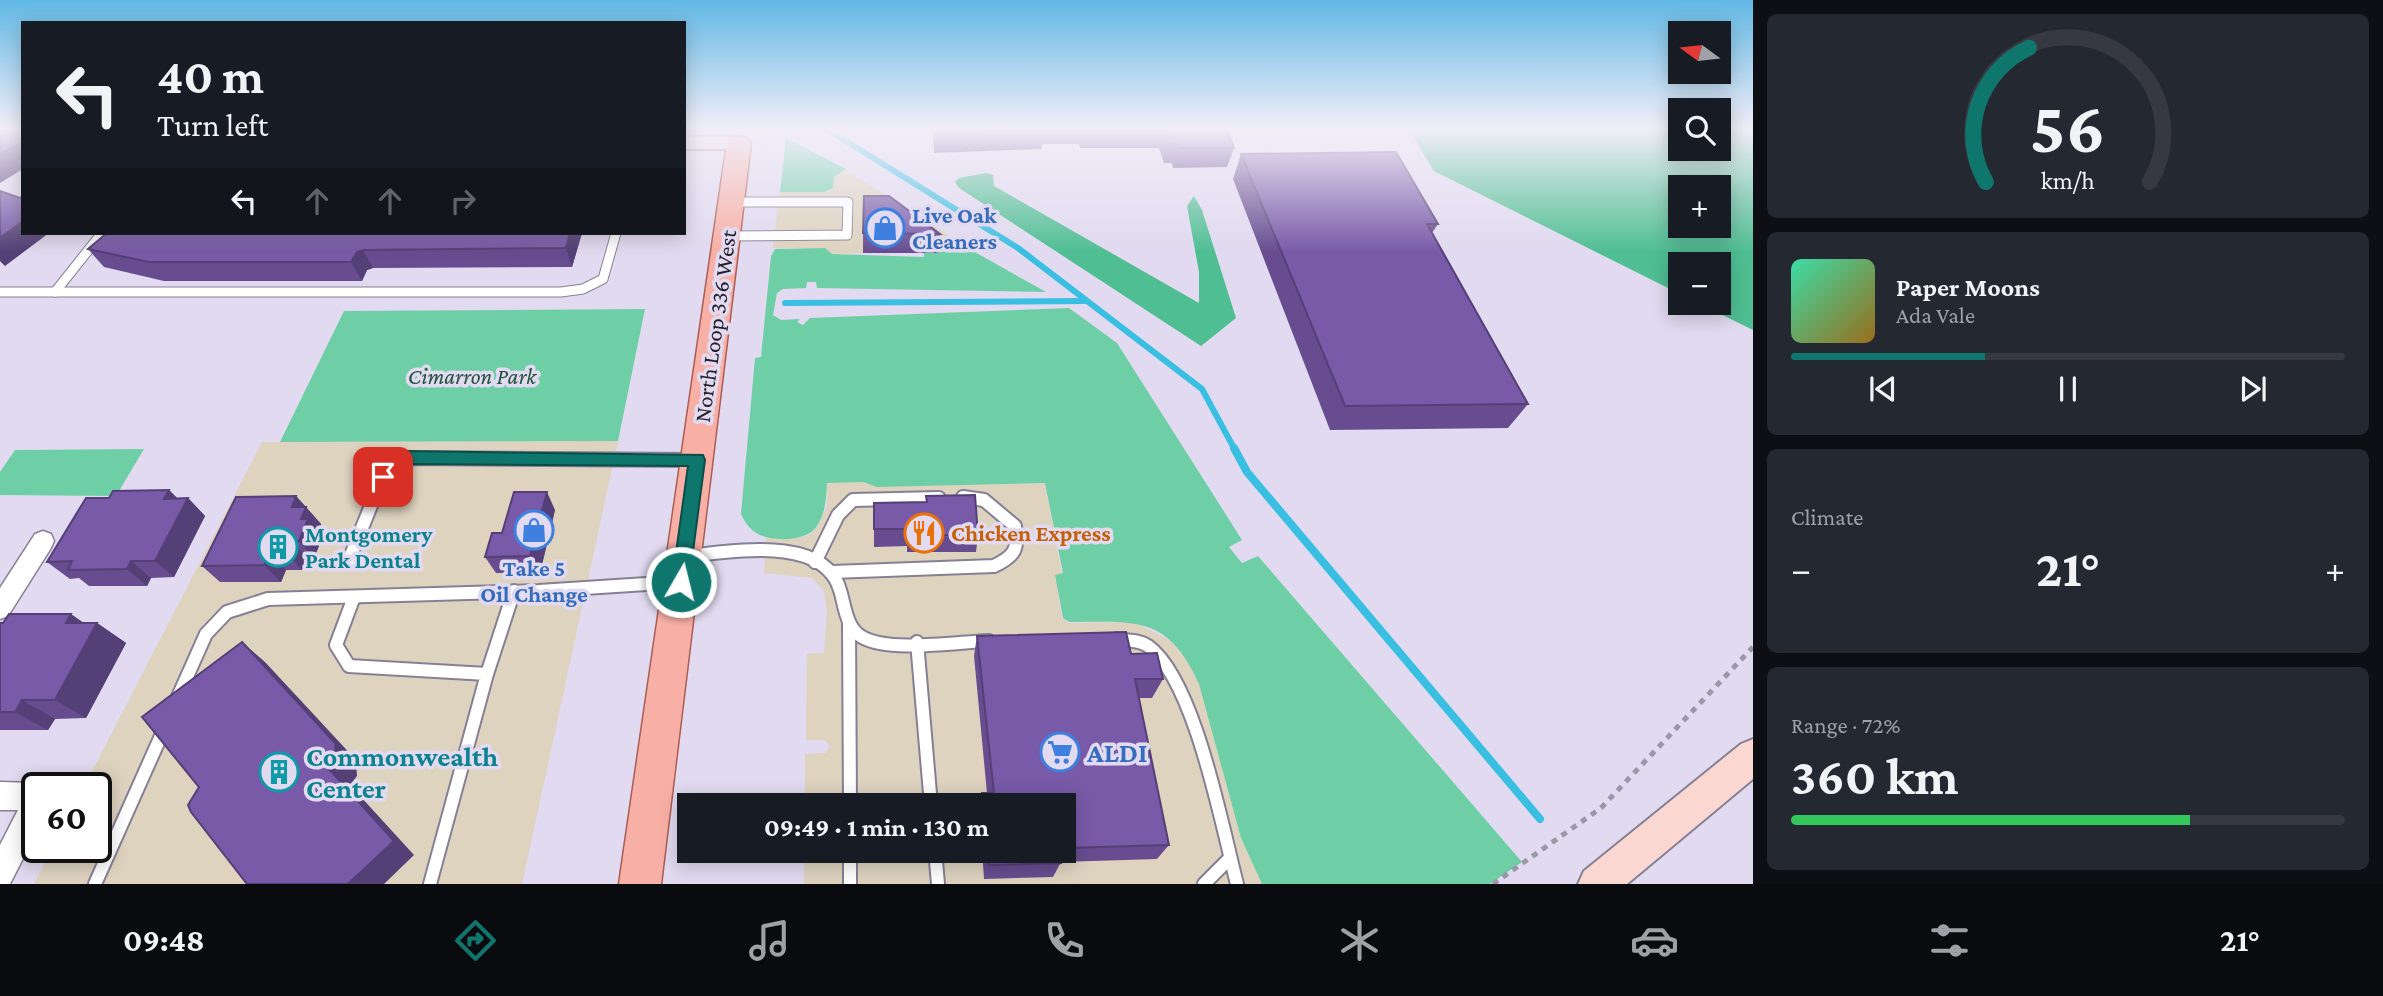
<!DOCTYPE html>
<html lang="en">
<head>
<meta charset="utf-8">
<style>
  :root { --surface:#171b24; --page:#242831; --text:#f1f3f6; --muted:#9ea1a6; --line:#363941; --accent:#0f766e }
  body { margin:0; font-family:"Crimson Pro",serif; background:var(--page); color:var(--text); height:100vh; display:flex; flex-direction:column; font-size:26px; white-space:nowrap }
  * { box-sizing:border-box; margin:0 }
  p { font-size:23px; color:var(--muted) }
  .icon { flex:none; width:38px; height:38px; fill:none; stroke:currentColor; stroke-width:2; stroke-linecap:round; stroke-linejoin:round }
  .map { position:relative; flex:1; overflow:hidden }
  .details { display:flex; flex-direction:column; gap:14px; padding:14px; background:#0d0f14; width:630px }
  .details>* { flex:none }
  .top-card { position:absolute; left:21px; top:21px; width:665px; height:214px; border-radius:0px; box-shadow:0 4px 18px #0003; background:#171b24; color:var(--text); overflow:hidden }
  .needle { width:46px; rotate:285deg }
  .tools { position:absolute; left:1668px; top:21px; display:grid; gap:14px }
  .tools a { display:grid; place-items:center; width:63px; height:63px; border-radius:0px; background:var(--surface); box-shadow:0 4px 18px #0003; font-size:35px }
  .speed { position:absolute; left:21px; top:772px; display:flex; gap:14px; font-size:35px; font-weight:700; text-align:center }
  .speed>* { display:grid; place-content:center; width:91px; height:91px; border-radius:50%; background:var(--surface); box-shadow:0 4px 18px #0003; line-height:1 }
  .speed .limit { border:4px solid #111; border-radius:10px; background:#fff; color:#111 }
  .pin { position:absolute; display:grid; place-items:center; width:60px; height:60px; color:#fff; margin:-30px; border-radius:14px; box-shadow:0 4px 10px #0006 }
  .me { position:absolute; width:77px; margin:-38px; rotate:8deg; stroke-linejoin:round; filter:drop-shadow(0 0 5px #0008) }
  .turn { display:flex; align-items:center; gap:24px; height:147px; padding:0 21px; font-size:32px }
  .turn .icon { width:91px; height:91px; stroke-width:2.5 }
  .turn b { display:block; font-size:49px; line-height:60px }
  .lanes { display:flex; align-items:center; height:66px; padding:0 21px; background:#0003; justify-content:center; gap:35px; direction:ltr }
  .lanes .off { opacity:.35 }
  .big { font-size:52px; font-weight:700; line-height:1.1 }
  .details .widget { flex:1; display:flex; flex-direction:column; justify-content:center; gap:10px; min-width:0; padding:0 24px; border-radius:10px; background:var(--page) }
  .details .dial { align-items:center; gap:0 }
  .dial svg { height:182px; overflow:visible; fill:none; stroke:var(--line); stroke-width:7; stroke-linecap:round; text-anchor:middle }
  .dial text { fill:var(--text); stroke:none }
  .song { display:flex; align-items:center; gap:21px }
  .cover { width:84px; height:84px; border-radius:10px; background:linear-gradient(135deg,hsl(160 70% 55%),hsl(40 70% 35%)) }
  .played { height:7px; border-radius:4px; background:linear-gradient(90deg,var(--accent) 35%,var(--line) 35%) }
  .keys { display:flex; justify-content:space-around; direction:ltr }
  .heat { display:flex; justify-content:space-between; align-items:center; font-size:38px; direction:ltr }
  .charge { height:10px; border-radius:5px; background:linear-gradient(90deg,#34c759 72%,var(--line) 0) }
  .trip { position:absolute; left:677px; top:793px; width:399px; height:70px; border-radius:0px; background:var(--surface); box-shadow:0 4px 18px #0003; font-weight:700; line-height:70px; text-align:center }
  .dock { display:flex; height:112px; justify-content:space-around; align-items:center; background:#090b0e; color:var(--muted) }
  .dock .icon { width:49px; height:49px }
  .dock .current { color:var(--accent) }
  .dock b { font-size:32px; color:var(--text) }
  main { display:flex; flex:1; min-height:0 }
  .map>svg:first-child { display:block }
  .commercial { fill:#ded3bf }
  .green { fill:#6ecfa6 }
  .forest { fill:#4fbe93; fill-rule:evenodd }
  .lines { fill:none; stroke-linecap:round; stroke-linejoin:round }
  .stream-far1 { stroke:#38bfe1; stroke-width:6 }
  .stream { stroke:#38bfe1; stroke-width:8 }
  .lane-far1-casing { stroke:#868094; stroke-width:11 }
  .lane-casing { stroke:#868094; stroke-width:16 }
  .street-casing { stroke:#868094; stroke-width:3 }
  .secondary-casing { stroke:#868094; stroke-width:4 }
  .primary-casing { stroke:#ab5c53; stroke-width:3 }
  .path { stroke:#9c97a7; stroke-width:5; stroke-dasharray:6 6; stroke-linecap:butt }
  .lane-far1 { stroke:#fff; stroke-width:9 }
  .lane { stroke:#fff; stroke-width:12 }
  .street { fill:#fff; fill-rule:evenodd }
  .secondary { fill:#fbd7d2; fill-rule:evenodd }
  .primary { fill:#f8b0a6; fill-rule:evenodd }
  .wall { fill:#674d90 }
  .shaded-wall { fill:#543f76 }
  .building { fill:#785aa8; stroke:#543f76; stroke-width:2 }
  .route { fill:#0f766e; stroke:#0a4d48; stroke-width:2 }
  .labels { text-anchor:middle; stroke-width:7; stroke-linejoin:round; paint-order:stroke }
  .shop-label { font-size:23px; font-weight:bold; fill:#366cbe; stroke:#e1daf0; text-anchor:start }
  .street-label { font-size:23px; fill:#242129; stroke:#e1daf0 }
  .park-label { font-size:23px; font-style:italic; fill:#23513e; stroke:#e1daf0 }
  .food-label { font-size:23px; font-weight:bold; fill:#c56008; stroke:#e1daf0; text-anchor:start }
  .culture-label { font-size:23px; font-weight:bold; fill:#0d838f; stroke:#e1daf0; text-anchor:start }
  .near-shop-label { font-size:28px; font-weight:bold; fill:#366cbe; stroke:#e1daf0; text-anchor:start }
  .near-culture-label { font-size:28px; font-weight:bold; fill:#0d838f; stroke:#e1daf0; text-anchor:start }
</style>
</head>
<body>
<main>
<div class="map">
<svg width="1753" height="884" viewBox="0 0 1753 884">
  <rect width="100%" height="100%" fill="#e1daf0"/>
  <g class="commercial">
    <path d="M 846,170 L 964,245 L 956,251 L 831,254 L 825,248 L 773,248 L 780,192 L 829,191 L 833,188 L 834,177 Z"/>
    <path d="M 618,441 L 522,884 L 34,884 L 53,847 L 96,847 L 96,788 L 84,787 L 262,442 Z"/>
    <path d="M 863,482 L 877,487 L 1045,483 L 1062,574 L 1055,575 L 1062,618 L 1069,623 L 1134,622 L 1175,643 L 1188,660 L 1199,684 L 1241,838 L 1262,884 L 804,884 L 805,851 L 1064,850 L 1064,805 L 805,805 L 805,754 L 825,753 L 830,747 L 825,740 L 806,740 L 807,654 L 824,653 L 827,610 L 823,589 L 812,578 L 764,573 L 766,538 L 798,538 L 809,535 L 817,528 L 827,506 L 827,483 Z"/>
  </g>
  <g class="green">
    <path d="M 786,138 L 846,169 L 834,177 L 833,188 L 824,192 L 780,192 Z"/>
    <path d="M 964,246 L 1046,292 L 817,288 L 816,282 L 807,282 L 806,288 L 783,289 L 777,293 L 773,315 L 781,320 L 800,319 L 797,322 L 803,325 L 810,318 L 1069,308 L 1117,343 L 1242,540 L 1229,547 L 1242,563 L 1258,556 L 1522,862 L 1490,884 L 1262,884 L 1241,838 L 1199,684 C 1168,615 1136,622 1069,622 L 1063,618 L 1055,575 L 1063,573 L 1045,483 L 877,487 L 863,482 L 827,483 C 826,499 826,512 817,526 C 808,541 775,542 760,535 C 751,531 745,523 741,514 L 755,358 L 761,357 L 771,256 L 775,249 L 825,248 L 832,254 L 924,257 L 924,252 L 956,251 Z"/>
    <path d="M 645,309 L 618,441 L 280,442 L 344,311 Z"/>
    <path d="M 144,449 L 116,496 L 0,495 L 0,472 L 15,450 Z"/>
  </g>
  <g class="forest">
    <path d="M 1408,128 L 1680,128 L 1680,149 L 1718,149 L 1719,128 L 1753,128 L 1753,330 L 1698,303 L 1718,303 L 1718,264 L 1680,264 L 1680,294 L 1434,171 ZM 1680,187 L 1718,187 L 1718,226 L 1680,226 Z"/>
    <path d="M 986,173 L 993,175 L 994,186 L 1199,303 L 1199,272 L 1187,206 L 1194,196 L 1202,210 L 1236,318 L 1201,346 L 959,188 L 955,182 L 959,178 Z"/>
  </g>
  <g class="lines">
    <g class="stream-far1">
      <path d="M 825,128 L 1018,248 L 1202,389 L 1235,450"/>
      <path d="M 785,303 L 1086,301"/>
    </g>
    <path class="stream" d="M 1234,448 L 1247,472 L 1540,819"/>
    <g class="lane-far1-casing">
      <g id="lane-far1">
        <path d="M 727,236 L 847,235 L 848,202 L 732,202"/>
        <path d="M 0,292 L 561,292 L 583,289 L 603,279 L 616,233"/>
        <path d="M 55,292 L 102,233"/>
      </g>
    </g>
    <g class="lane-casing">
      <g id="lane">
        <path d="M 687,556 C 731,552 824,534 840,590 C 845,606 846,628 862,637 C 890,653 957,642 989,641"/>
        <path d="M 349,560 L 383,476 L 404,458 L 694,460"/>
        <path d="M 815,562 L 838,515 L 853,500 L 939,498"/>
        <path d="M 832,572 L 994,566 C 1015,556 1019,549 1015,526 L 984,500 L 963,497"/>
        <path d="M 354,597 L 336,645 L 349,666 L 487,674 L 430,884"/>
        <path d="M 849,624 L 850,805"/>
        <path d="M 1117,639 C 1127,641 1140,640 1148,646 C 1195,680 1222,827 1237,884"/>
        <path d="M 917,642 L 931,805"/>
        <path d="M 487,674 L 514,591"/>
        <path d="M 177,699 L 206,634 L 227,612 L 268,599 L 539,591 L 677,582"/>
        <path d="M 850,850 L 850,884"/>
        <path d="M 935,850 L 938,884"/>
        <path d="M 95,884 L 165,727"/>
        <path d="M 1204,884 L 1230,858"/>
      </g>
    </g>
    <g class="street-casing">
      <g id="street">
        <path d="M 43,531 L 51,534 L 54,541 L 51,548 L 8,616 L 0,619 L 0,588 L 35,534 Z"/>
        <path d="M 0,782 L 37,783 L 47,788 L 37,788 L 37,831 L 10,884 L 0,884 L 0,845 L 18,810 L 0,810 Z"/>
      </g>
    </g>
    <g class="secondary-casing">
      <g id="secondary">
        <path d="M 684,137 L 739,137 L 750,143 L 739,149 L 684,149 Z"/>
        <path d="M 1753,739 L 1753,779 L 1627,884 L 1578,884 L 1584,871 L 1741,744 Z"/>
      </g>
    </g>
    <g class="primary-casing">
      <path id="primary" d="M 739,136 L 747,138 L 751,143 L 661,884 L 619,884 L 727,143 L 731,138 Z"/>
    </g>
    <path class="path" d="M 1493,884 L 1601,808 L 1753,647"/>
    <use href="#lane-far1" class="lane-far1"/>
    <use href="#lane" class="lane"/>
    <use href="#street" class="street"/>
    <use href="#secondary" class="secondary"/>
    <use href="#primary" class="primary"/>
  </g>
  <g class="wall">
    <path d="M 933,128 L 1226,128 L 1234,148 L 1227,167 L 1173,168 L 1172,163 L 1164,163 L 1159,148 L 1080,148 L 1079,144 L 1042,144 L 1041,149 L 934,153 Z"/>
    <path d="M 1241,154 L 1438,224 L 1432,233 L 1528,404 L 1508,428 L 1330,430 L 1233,179 Z"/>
    <path d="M 582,233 L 572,267 L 373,268 L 367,270 L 362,281 L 164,281 L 104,267 L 88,249 Z"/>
    <path d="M 863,233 L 940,234 L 939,253 L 863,253 Z"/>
    <path d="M 169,490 L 177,498 L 188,498 L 205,516 L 174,577 L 151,578 L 147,586 L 89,586 L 79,578 L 70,579 L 47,562 L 109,498 Z"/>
    <path d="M 296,496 L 321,524 L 318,531 L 323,536 L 314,558 L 307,558 L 302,570 L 286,570 L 281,582 L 220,582 L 202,566 Z"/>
    <path d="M 926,496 L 978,535 L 976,552 L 907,552 L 907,546 L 874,547 L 874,503 L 926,502 Z"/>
    <path d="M 555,510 L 540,573 L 496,573 L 485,557 L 502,533 Z"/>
    <path d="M 0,623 L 97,623 L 126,643 L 86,718 L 55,719 L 48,730 L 0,730 Z"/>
    <path d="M 977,636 L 1131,654 L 1163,679 L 1152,698 L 1139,698 L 1169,845 L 1157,859 L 1061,862 L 1053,877 L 984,879 L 982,850 L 1064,850 L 1064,805 L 979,805 L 982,793 L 987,793 L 974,656 Z"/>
  </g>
  <g class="shaded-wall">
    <path d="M 23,141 L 23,169 L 0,183 L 0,154 Z"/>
    <path d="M 23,221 L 23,233 L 49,233 L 5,266 L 0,261 L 0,238 Z"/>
    <path d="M 570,233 L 582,233 L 572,267 L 566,248 Z"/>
    <path d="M 363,250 L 373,268 L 367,270 L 362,281 L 351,262 L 357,252 Z"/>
    <path d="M 169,490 L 184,505 L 188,498 L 205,516 L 174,577 L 155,561 L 164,499 Z"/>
    <path d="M 547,492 L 555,510 L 540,573 L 530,556 Z"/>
    <path d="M 296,496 L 321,524 L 318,531 L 323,536 L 314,558 L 299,541 L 292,507 Z"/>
    <path d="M 292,541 L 307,558 L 302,570 L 286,553 Z"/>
    <path d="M 270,553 L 286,570 L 281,582 L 264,565 Z"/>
    <path d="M 131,561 L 151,578 L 147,586 L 127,569 Z"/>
    <path d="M 71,614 L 94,630 L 97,623 L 126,643 L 86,718 L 55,700 L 66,623 Z"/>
    <path d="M 242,642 L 265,662 L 356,760 L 357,776 L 350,785 L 414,855 L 384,884 L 348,884 L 328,768 Z"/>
    <path d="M 22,700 L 55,719 L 48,730 L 15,712 Z"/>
  </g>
  <g class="building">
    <path d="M 0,128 L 23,128 L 23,141 L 0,154 Z"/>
    <path d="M 935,128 L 1044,128 L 1044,130 L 935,133 Z"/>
    <path d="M 1083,128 L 1226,128 L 1234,148 L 1179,148 L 1177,144 L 1169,144 L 1164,129 Z"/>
    <path d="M 1396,152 L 1438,224 L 1427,224 L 1528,404 L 1345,406 L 1241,154 Z"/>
    <path d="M 0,191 L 20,198 L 23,196 L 23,221 L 0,238 Z"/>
    <path d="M 864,196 L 889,196 L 940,234 L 863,233 Z"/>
    <path d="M 107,233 L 570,233 L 566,248 L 363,250 L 357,252 L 351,262 L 149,262 L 88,249 Z"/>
    <path d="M 169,490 L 164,499 L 188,498 L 155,561 L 131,561 L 127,569 L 68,570 L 72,561 L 47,562 L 86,498 L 109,498 L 113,491 Z"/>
    <path d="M 514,492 L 547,492 L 530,556 L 485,557 L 492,533 L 502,533 Z"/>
    <path d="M 975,495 L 978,535 L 908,535 L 908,529 L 874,529 L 874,503 L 927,502 L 926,496 Z"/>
    <path d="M 296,496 L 292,507 L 306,507 L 301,519 L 308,519 L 299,541 L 292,541 L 286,553 L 270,553 L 264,565 L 202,566 L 236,497 Z"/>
    <path d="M 9,614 L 71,614 L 66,623 L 97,623 L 55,700 L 22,700 L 15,712 L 0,712 L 0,623 L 3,623 Z"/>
    <path d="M 1126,632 L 1131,654 L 1157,653 L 1163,679 L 1135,679 L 1169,845 L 1064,848 L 1064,805 L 983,805 L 982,793 L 994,793 L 977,636 Z"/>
    <path d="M 242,642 L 335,743 L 336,759 L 328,768 L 394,841 L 348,884 L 247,884 L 191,812 L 188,805 L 199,787 L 142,717 Z"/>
    <path d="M 988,850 L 1059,850 L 1061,863 L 989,865 Z"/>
  </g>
  <linearGradient id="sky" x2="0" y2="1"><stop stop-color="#61b8e5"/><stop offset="0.51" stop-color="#f2eef8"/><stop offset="1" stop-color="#f2eef8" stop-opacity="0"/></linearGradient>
  <rect width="1753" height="252" fill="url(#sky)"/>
  <path class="route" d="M 404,451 L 703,455 L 705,460 L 689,582 L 681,589 L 672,582 L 688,466 L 408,464 L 389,481 L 377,481 L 377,472 Z"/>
  <defs>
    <g id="shop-ring" transform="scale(2.0125)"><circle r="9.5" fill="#e1daf0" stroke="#3f7fe0" stroke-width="1.5"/><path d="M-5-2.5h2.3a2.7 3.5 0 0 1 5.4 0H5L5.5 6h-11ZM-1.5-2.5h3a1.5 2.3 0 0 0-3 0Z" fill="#3f7fe0"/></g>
    <g id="restaurant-ring" transform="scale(2.0125)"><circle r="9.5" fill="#e1daf0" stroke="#e8710a" stroke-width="1.5"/><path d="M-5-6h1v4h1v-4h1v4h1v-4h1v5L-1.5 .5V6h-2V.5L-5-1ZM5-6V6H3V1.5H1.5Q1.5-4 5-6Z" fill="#e8710a"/></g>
    <g id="building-ring" transform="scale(2.0125)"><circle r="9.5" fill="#e1daf0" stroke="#0f9aa8" stroke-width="1.5"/><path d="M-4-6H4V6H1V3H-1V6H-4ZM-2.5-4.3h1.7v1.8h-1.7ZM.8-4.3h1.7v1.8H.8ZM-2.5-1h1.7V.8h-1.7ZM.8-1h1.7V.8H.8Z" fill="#0f9aa8"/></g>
    <g id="supermarket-ring" transform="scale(2.0125)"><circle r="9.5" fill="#e1daf0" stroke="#3f7fe0" stroke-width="1.5"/><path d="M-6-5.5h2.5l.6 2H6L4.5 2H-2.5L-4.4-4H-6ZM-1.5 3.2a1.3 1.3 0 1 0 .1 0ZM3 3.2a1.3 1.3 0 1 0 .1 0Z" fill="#3f7fe0"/></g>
  </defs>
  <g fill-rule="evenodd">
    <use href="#shop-ring" x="885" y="228"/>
    <use href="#shop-ring" x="534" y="530"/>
    <use href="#restaurant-ring" x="924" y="533"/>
    <use href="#building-ring" x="278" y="547"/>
    <use href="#supermarket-ring" x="1060" y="752"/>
    <use href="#building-ring" x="279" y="772"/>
  </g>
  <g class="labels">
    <g class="shop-label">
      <text x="912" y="223">Live Oak<tspan x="912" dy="26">Cleaners</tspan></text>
      <text x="534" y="576" text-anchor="middle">Take 5<tspan x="534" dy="26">Oil Change</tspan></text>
    </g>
    <g class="street-label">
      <text transform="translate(715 326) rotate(-82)" y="8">North Loop 336 West</text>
    </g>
    <g class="park-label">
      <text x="472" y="384">Cimarron Park</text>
    </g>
    <g class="food-label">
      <text x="951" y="541">Chicken Express</text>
    </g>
    <g class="culture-label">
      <text x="305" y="542">Montgomery<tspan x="305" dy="26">Park Dental</tspan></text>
    </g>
    <g class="near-shop-label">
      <text x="1087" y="762">ALDI</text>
    </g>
    <g class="near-culture-label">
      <text x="306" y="766">Commonwealth<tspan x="306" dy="32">Center</tspan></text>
    </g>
  </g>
</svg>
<div class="tools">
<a><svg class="needle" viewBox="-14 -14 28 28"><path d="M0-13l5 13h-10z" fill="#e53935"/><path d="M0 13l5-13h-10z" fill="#9ea1a6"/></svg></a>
<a><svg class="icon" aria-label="search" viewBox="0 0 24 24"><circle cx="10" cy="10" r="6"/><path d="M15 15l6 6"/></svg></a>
<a>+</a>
<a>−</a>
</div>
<div class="speed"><div class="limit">60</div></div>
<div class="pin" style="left:383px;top:477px;background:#d93025"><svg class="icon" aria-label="arrive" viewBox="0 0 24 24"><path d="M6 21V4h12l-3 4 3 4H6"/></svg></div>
<svg class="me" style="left:681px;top:582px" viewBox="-20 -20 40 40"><circle r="17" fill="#0f766e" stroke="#fff" stroke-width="3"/><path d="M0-11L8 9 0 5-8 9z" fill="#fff"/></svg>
<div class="trip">09:49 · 1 min · 130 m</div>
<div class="top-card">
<div class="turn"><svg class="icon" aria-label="left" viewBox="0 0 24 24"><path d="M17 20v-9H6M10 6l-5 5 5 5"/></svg><div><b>40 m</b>Turn left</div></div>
<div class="lanes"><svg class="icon" aria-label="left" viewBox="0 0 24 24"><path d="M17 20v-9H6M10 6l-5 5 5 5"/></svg><svg class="icon off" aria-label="ahead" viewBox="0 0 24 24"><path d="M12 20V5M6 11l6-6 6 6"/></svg><svg class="icon off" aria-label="ahead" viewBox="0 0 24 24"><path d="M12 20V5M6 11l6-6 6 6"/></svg><svg class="icon off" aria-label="right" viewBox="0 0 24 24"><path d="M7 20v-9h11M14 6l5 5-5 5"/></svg></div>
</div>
</div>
<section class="details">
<div class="widget dial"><svg viewBox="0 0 100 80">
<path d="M14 69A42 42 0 1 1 86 69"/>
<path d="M14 69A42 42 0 0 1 33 10" stroke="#0f766e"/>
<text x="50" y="56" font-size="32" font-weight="700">56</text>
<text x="50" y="72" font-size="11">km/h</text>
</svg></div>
<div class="widget">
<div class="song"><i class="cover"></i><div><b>Paper Moons</b><p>Ada Vale</p></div></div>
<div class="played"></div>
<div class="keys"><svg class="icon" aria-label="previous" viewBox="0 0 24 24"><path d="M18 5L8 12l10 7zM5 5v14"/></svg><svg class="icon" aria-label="pause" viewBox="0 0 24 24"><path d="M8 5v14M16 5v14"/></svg><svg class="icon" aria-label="next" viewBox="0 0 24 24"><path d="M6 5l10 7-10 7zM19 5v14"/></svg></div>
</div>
<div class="widget"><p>Climate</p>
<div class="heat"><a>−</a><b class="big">21°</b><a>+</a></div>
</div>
<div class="widget"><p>Range · 72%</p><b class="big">360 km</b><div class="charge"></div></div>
</section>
</main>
<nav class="dock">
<b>09:48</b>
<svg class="icon current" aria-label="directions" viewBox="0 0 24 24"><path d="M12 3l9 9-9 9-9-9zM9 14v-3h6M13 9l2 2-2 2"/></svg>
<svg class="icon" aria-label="music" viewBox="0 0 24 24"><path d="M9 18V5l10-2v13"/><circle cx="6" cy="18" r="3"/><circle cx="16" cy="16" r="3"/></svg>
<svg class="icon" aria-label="phone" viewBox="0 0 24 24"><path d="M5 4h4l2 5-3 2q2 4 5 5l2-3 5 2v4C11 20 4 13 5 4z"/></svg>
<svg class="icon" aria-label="climate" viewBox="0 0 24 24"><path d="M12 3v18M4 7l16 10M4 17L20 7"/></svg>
<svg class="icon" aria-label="car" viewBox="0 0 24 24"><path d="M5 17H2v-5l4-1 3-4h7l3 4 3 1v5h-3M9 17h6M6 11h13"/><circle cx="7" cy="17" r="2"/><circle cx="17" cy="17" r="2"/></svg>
<svg class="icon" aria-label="filters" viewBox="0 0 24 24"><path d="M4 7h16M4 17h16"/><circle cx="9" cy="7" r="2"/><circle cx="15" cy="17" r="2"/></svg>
<b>21°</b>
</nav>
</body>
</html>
